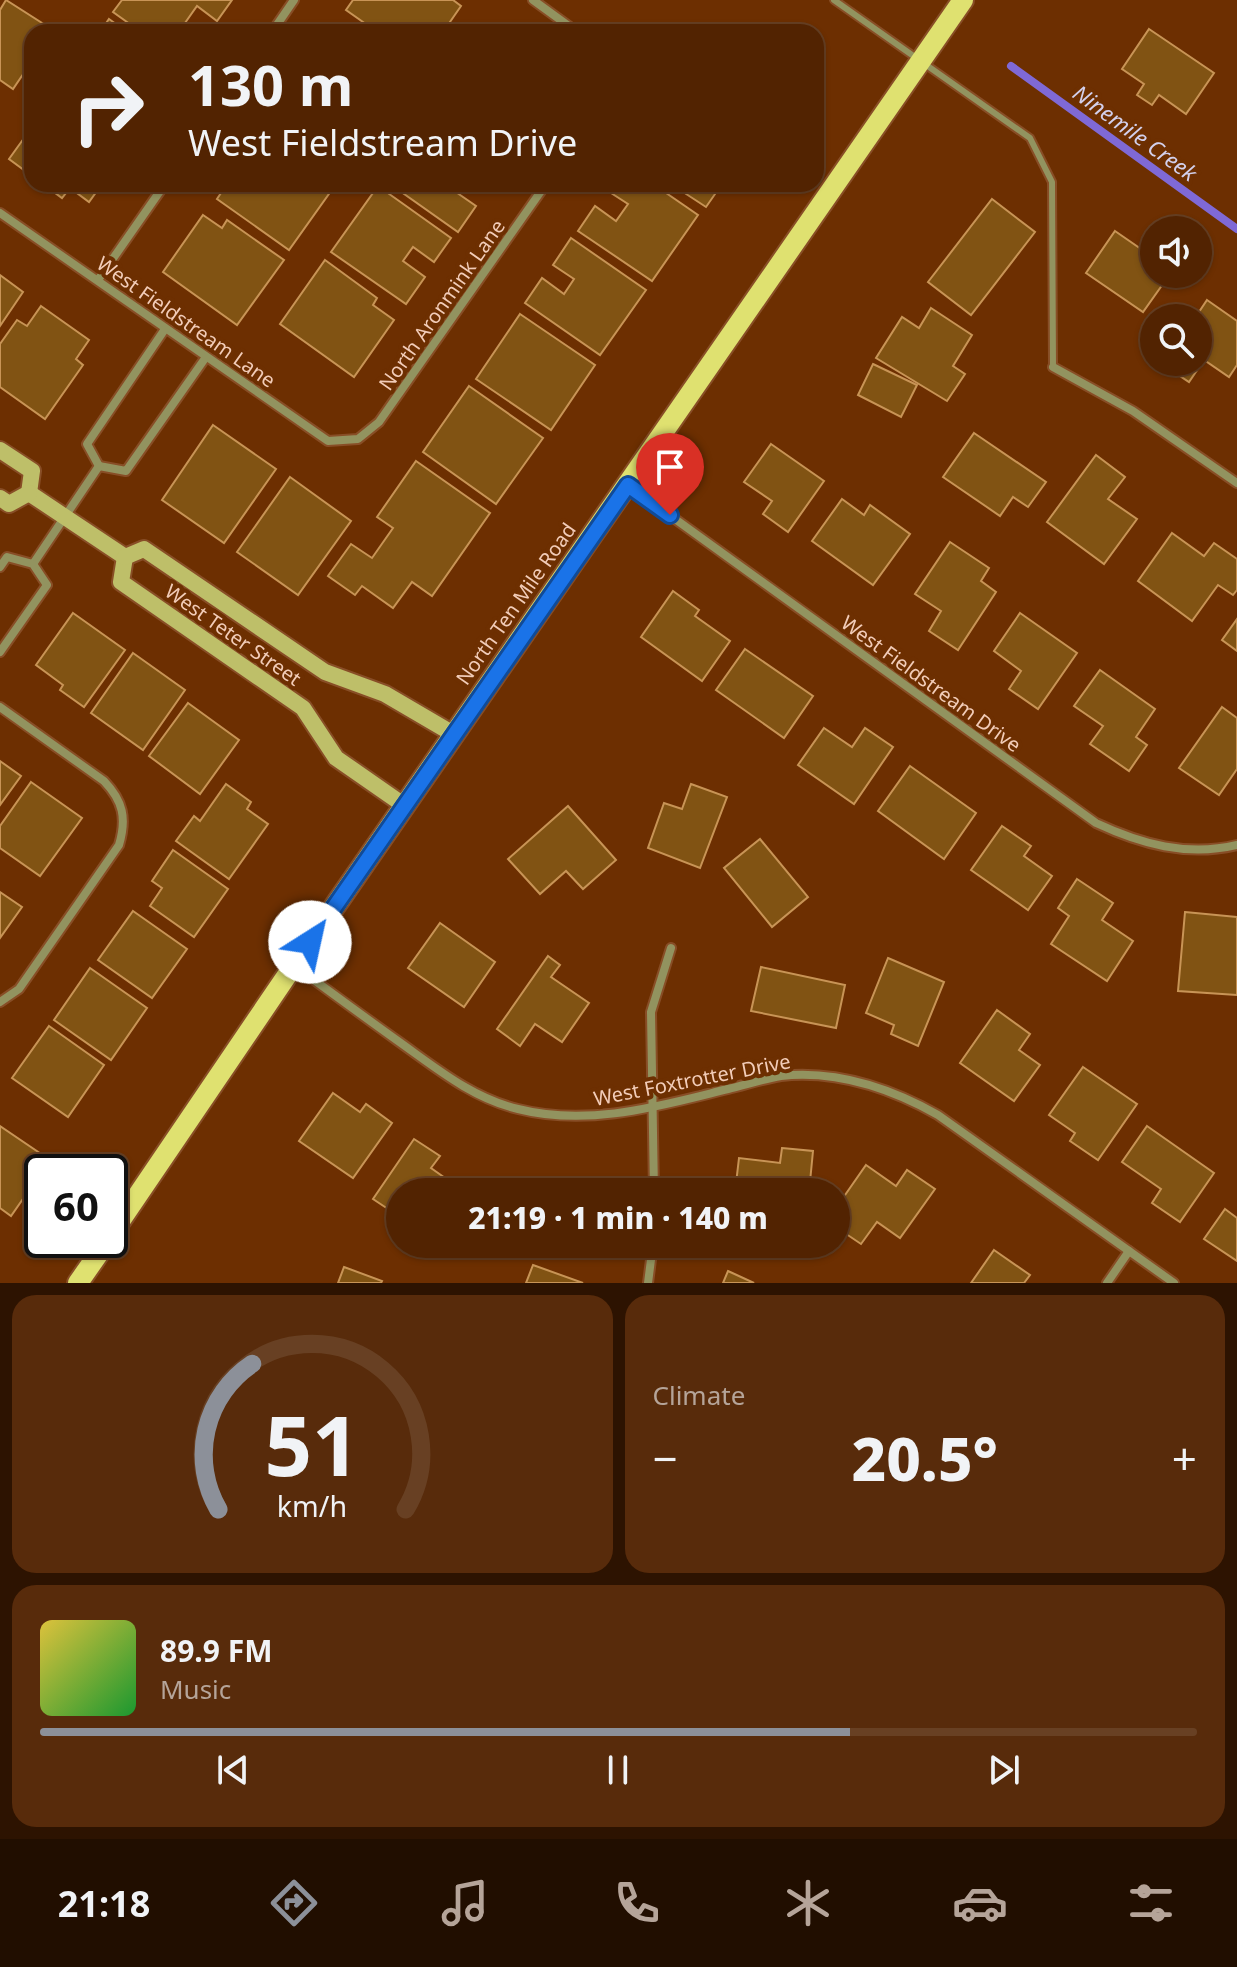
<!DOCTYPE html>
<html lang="en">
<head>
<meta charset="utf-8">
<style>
  :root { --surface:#522301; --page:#582b0b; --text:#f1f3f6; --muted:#b5a499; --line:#684023; --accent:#8c9099 }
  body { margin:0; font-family:"Noto Sans",sans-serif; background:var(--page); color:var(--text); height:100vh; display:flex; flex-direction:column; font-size:30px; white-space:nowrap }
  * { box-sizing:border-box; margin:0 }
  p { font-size:26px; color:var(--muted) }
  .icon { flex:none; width:44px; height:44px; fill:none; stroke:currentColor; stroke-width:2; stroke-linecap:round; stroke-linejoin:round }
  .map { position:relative; height:1283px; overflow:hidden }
  .sheet { display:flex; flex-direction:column; gap:12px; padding:12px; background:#2d1301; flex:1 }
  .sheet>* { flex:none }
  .guide { position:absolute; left:24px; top:24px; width:800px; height:168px; border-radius:24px; box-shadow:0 2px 6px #0004,0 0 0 2px var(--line); background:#522301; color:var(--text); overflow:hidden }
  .controls { position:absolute; left:1140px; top:216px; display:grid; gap:16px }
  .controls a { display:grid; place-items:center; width:72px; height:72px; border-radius:50%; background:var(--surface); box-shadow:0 2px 6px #0004,0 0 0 2px var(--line); font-size:40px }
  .speed { position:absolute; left:24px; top:1154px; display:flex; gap:16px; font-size:40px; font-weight:700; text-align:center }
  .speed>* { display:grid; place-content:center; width:104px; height:104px; border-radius:50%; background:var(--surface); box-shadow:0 2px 6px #0004,0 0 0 2px var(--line); line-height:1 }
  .speed .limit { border:4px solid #111; border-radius:12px; background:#fff; color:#111 }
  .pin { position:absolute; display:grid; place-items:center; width:68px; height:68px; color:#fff; margin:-82px -34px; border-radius:50% 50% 50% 0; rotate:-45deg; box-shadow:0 0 8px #0007 }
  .pin .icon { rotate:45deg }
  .me { position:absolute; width:88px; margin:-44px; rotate:35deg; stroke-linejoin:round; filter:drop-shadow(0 0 6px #0008) }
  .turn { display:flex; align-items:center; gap:28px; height:168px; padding:0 32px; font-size:36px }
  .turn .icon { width:104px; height:104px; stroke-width:2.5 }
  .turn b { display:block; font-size:56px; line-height:68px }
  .big { font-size:60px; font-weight:800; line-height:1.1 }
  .sheet .tile { flex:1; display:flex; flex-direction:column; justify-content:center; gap:12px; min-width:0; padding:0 28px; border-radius:24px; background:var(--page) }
  .sheet .dial { align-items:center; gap:0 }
  .dial svg { height:208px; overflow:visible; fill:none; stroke:var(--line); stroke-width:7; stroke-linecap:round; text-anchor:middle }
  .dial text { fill:var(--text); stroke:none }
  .song { display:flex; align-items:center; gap:24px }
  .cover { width:96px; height:96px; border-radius:12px; background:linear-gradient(135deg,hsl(50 70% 55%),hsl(130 70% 35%)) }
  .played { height:8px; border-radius:4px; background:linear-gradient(90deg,var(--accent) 70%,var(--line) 70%) }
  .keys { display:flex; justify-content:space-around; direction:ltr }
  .heat { display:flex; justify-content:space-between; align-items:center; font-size:44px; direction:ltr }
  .sheet .tiles { flex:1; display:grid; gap:12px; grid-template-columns:1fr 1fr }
  .tile:last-child { grid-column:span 2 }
  .trip { position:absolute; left:386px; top:1178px; width:464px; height:80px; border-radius:40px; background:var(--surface); box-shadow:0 2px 6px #0004,0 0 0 2px var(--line); font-weight:800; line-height:80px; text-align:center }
  .tab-bar { display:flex; height:128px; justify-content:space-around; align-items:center; background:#210e00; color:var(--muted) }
  .tab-bar .icon { width:56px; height:56px }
  .tab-bar .selected { color:var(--accent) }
  .tab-bar b { font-size:36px; color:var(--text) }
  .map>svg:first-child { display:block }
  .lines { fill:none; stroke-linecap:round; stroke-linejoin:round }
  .stream { stroke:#7f69d6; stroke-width:8 }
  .building { fill:#815313; stroke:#c89456; stroke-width:2 }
  .lane-casing { stroke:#884e26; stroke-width:10 }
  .street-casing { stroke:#884e26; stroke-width:12 }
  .secondary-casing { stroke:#884e26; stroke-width:20 }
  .primary-casing { stroke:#884e26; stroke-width:24 }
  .lane { stroke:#92935f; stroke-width:6 }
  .street { stroke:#92935f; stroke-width:8 }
  .secondary { stroke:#bebf69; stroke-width:16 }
  .primary { stroke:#dfe170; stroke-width:20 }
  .route-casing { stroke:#114b97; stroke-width:20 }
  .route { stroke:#1a73e8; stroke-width:14 }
  .labels { text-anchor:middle; stroke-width:8; stroke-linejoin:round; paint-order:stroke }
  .street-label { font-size:20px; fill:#f2ccb8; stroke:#6d2f01 }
  .water-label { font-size:22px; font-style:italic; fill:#d3d0ec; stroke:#6d2f01 }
</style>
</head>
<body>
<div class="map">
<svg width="1237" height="1283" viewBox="0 0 1237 1283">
  <rect width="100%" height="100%" fill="#6d2f01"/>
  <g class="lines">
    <path class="stream" d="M 1011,66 L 1237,229"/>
  </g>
  <g class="building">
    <path d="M 6,0 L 53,30 L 32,32 L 32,61 L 13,89 L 0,80 L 0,10 Z"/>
    <path d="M 122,0 L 232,0 L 217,21 L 197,6 L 185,23 L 197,32 L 141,32 L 113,12 Z"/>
    <path d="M 353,0 L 453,0 L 461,6 L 443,32 L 366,32 L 370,27 L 346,10 Z"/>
    <path d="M 109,19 L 127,32 L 100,32 Z"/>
    <path d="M 1149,29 L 1214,73 L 1186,114 L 1159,95 L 1152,105 L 1137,95 L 1144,84 L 1122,69 Z"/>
    <path d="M 32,127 L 32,176 L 9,159 Z"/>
    <path d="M 43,184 L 102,184 L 89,202 L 70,188 L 62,198 Z"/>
    <path d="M 227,184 L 247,184 L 255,190 L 259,184 L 336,184 L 289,250 L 217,199 Z"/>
    <path d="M 390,184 L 457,184 L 453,190 L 476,206 L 458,232 Z"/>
    <path d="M 613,184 L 653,184 L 698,215 L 652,281 L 578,231 L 595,206 L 616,221 L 628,204 L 608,191 Z"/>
    <path d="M 671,184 L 722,184 L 706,207 Z"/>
    <path d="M 378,186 L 451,238 L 434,262 L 413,247 L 403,261 L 425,277 L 406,304 L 331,252 Z"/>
    <path d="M 992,199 L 1035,232 L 971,315 L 928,282 Z"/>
    <path d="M 203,215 L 222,228 L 227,220 L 284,260 L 237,325 L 163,272 Z"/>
    <path d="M 1115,231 L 1154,258 L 1154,274 L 1170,274 L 1143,312 L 1086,273 Z"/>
    <path d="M 571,238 L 646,290 L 600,355 L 525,303 L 542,278 L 564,294 L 574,279 L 553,265 Z"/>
    <path d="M 325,260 L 377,298 L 373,305 L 394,320 L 354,377 L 280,324 Z"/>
    <path d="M 0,275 L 23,292 L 0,326 Z"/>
    <path d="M 1207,300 L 1237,321 L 1237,365 L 1229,377 L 1204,360 L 1189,382 L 1159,362 L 1198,362 L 1198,318 L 1195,318 Z"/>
    <path d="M 41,306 L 89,340 L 76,359 L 83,365 L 45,419 L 0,387 L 0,344 L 17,320 L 27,326 Z"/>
    <path d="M 931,308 L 972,335 L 953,366 L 965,374 L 947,401 L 876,358 L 902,317 L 919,328 Z"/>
    <path d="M 520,314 L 595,365 L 551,430 L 476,379 Z"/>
    <path d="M 873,364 L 917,385 L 901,417 L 858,395 Z"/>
    <path d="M 469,386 L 543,438 L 496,504 L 423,452 Z"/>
    <path d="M 213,425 L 276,469 L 224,543 L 162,500 Z"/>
    <path d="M 974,433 L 1046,482 L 1028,507 L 1013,497 L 1000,516 L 943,477 Z"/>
    <path d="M 771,444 L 824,481 L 788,532 L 763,514 L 772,501 L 744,482 Z"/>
    <path d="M 1096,455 L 1125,477 L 1108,499 L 1137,519 L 1104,564 L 1047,522 Z"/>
    <path d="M 416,461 L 490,513 L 432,596 L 412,582 L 393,608 L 362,586 L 355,595 L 328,576 L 351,544 L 372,558 L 393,528 L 377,517 Z"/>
    <path d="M 290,477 L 351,521 L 298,595 L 237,552 Z"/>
    <path d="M 842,499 L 864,515 L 870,505 L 910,534 L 873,585 L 812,541 Z"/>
    <path d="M 1172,533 L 1204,556 L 1214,543 L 1237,559 L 1237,590 L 1233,595 L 1218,585 L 1192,621 L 1138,581 Z"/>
    <path d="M 950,542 L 989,568 L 981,581 L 996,592 L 958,650 L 929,631 L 941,611 L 915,594 Z"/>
    <path d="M 673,591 L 699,610 L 695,616 L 730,641 L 702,681 L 641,637 Z"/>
    <path d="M 73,613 L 125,650 L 84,707 L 60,690 L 63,685 L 36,665 Z"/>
    <path d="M 1020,613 L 1077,653 L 1038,709 L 1009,689 L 1021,671 L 994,651 Z"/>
    <path d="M 1237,619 L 1237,651 L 1222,640 Z"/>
    <path d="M 745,649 L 813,696 L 784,738 L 716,690 Z"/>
    <path d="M 133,653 L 185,690 L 143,750 L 91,713 Z"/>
    <path d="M 1100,670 L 1155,709 L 1136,737 L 1147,745 L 1129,771 L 1090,744 L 1103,726 L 1074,706 Z"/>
    <path d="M 188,703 L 239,740 L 200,794 L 149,756 Z"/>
    <path d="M 1222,707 L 1237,718 L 1237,769 L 1219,795 L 1179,768 Z"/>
    <path d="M 824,728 L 852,747 L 865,728 L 893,747 L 854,804 L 798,765 Z"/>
    <path d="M 0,761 L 21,776 L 0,805 Z"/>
    <path d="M 910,766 L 976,813 L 944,859 L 878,811 Z"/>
    <path d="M 31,782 L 82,818 L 40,876 L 0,848 L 0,826 Z"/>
    <path d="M 226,784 L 251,802 L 247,809 L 268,824 L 229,879 L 176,841 L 194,816 L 200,821 Z"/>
    <path d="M 691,784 L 727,797 L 700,868 L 648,848 L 664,803 L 682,809 Z"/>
    <path d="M 568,806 L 616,860 L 583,889 L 566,871 L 540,894 L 508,859 Z"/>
    <path d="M 1002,826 L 1031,846 L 1024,856 L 1052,876 L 1028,910 L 971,870 Z"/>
    <path d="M 760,839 L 808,897 L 772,927 L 724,868 Z"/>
    <path d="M 173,850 L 228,889 L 194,937 L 150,906 L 162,888 L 152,881 Z"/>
    <path d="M 1077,879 L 1113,903 L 1102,920 L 1133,941 L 1107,981 L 1051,944 L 1069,916 L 1058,908 Z"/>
    <path d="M 0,892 L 22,907 L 0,938 Z"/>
    <path d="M 133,911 L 187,949 L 152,998 L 98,960 Z"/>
    <path d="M 1185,912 L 1237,917 L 1237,995 L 1178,991 Z"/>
    <path d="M 440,923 L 495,962 L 464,1007 L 408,968 Z"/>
    <path d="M 548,956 L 560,965 L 551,977 L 589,1003 L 562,1042 L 535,1024 L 520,1046 L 497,1029 Z"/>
    <path d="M 888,958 L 944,982 L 918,1046 L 891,1034 L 894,1025 L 866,1013 Z"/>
    <path d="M 761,967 L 845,985 L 836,1028 L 751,1011 Z"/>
    <path d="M 90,968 L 147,1008 L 111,1060 L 54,1020 Z"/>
    <path d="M 997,1010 L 1030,1034 L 1019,1050 L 1040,1065 L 1014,1101 L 960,1063 Z"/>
    <path d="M 49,1026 L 104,1065 L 68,1117 L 12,1078 Z"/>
    <path d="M 1083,1067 L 1137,1104 L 1098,1160 L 1070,1141 L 1075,1133 L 1049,1115 Z"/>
    <path d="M 333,1093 L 360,1112 L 366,1104 L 392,1123 L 353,1178 L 299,1141 Z"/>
    <path d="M 0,1126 L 50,1160 L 11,1216 L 0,1208 Z"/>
    <path d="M 1147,1126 L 1214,1173 L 1180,1222 L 1152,1203 L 1161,1189 L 1122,1162 Z"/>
    <path d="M 414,1139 L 440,1156 L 431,1168 L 455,1185 L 451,1192 L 400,1192 L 400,1217 L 373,1199 Z"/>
    <path d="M 782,1148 L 813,1151 L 809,1192 L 735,1192 L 739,1158 L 780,1163 Z"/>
    <path d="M 866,1165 L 896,1186 L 907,1170 L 935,1189 L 900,1238 L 877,1222 L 861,1244 L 836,1227 L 836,1208 Z"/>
    <path d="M 521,1178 L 576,1186 L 575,1192 L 519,1192 Z"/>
    <path d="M 1225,1209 L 1237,1218 L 1237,1261 L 1204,1239 Z"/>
    <path d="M 994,1250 L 1030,1275 L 1024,1283 L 971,1283 Z"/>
    <path d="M 533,1265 L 583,1283 L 526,1283 Z"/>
    <path d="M 344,1267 L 382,1281 L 381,1283 L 338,1283 Z"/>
    <path d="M 728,1271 L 754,1283 L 723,1283 Z"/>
  </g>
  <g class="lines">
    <g class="lane-casing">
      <path id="lane" d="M 834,0 L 1030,138 L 1052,182 L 1053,367"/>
    </g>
    <g class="street-casing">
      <g id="street">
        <path d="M 533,0 L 577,32"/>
        <path d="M 272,32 L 294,0"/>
        <path d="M 0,213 L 328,441 L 358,439 L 379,422 L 546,184"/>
        <path d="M 98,280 L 165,184"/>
        <path d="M 1053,367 L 1133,411 L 1237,483"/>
        <path d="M 99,466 L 126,471 L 206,357"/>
        <path d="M 99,466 L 87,444 L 165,329"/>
        <path d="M 628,485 L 1096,823 C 1141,844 1187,857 1237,845"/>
        <path d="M 33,564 L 99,466"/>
        <path d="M 0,567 L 7,557 L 33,564 L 47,585 L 0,652"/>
        <path d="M 0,707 L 104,781 C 123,801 127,818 119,845 L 19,989 L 0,1002"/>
        <path d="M 295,966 C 329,991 363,1016 398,1041 C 436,1068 472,1098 518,1109 C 589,1127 659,1106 728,1089 C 745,1085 763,1079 781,1076 C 837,1070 890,1088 938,1115 L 1174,1283"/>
        <path d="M 654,1192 L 651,1012 L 671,948"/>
        <path d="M 648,1283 L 653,1244"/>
        <path d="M 1107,1283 L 1129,1251"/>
      </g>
    </g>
    <g class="secondary-casing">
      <g id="secondary">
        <path d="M 0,450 L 32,471 L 29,493"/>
        <path d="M 29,493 L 125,557"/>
        <path d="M 0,498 L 9,504 L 29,493"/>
        <path d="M 125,557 L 121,582 L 303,708 L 336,758 L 405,806"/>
        <path d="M 125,557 L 144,549 L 325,672 L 385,694 L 455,735"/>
      </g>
    </g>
    <g class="primary-casing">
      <g id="primary">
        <path d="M 110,1236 L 294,965 L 963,0"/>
        <path d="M 78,1283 L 108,1240"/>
      </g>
    </g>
    <use href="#lane" class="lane"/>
    <use href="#street" class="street"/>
    <use href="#secondary" class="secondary"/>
    <use href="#primary" class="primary"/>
  </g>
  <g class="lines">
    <g class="route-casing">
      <path id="route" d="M 310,942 L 628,485 L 670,515"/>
    </g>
    <use href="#route" class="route"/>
  </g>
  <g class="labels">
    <g class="street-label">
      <text transform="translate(442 305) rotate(-55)" y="7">North Aronmink Lane</text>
      <text transform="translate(186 322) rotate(35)" y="7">West Fieldstream Lane</text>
      <text transform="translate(516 604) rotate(-55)" y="7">North Ten Mile Road</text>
      <text transform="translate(233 635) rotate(35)" y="7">West Teter Street</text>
      <text transform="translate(931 684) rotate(36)" y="7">West Fieldstream Drive</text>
      <text transform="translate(692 1080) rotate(-11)" y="7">West Foxtrotter Drive</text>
    </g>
    <g class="water-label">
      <text transform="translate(1135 133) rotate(36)" y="8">Ninemile Creek</text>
    </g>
  </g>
</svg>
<div class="controls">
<a><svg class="icon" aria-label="sound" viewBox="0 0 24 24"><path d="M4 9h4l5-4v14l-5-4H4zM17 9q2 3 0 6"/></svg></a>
<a><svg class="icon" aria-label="search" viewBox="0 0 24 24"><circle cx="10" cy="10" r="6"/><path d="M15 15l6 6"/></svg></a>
</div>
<div class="speed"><div class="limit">60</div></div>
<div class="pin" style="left:670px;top:515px;background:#d93025"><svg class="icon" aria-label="arrive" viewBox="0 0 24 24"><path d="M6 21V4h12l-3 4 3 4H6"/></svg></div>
<svg class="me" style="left:310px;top:942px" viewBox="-20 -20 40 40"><circle r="19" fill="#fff"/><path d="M0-13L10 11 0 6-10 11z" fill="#1a73e8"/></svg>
<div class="trip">21:19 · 1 min · 140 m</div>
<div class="guide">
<div class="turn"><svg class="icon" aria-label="right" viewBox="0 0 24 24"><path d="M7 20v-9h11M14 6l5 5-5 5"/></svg><div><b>130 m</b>West Fieldstream Drive</div></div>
</div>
</div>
<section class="sheet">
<div class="tiles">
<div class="tile dial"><svg viewBox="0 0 100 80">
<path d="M14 69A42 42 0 1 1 86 69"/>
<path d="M14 69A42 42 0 0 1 27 13" stroke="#8c9099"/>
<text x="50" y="56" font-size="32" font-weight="700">51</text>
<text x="50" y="72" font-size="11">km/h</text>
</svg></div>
<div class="tile"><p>Climate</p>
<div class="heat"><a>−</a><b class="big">20.5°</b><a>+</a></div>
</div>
<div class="tile">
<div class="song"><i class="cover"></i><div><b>89.9 FM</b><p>Music</p></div></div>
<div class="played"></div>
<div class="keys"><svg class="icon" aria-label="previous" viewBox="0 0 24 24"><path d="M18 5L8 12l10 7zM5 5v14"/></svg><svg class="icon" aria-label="pause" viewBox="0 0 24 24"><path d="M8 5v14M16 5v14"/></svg><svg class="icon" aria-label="next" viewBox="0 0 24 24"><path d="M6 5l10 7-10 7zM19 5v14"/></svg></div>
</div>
</div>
</section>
<nav class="tab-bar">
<b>21:18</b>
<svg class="icon selected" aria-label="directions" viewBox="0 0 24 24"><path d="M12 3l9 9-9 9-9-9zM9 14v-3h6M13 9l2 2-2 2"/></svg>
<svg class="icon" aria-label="music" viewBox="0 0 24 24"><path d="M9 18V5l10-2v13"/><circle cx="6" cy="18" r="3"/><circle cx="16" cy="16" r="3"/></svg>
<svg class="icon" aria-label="phone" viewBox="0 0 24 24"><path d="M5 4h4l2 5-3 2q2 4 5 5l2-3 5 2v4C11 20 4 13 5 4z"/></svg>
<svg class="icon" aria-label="climate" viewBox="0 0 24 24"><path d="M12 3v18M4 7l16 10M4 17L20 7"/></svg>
<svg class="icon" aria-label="car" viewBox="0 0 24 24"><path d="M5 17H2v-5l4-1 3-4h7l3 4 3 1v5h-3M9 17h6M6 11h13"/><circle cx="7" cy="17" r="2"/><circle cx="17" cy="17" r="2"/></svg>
<svg class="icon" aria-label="filters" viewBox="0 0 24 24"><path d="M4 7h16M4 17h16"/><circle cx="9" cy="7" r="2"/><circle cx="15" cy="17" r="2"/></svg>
</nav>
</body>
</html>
